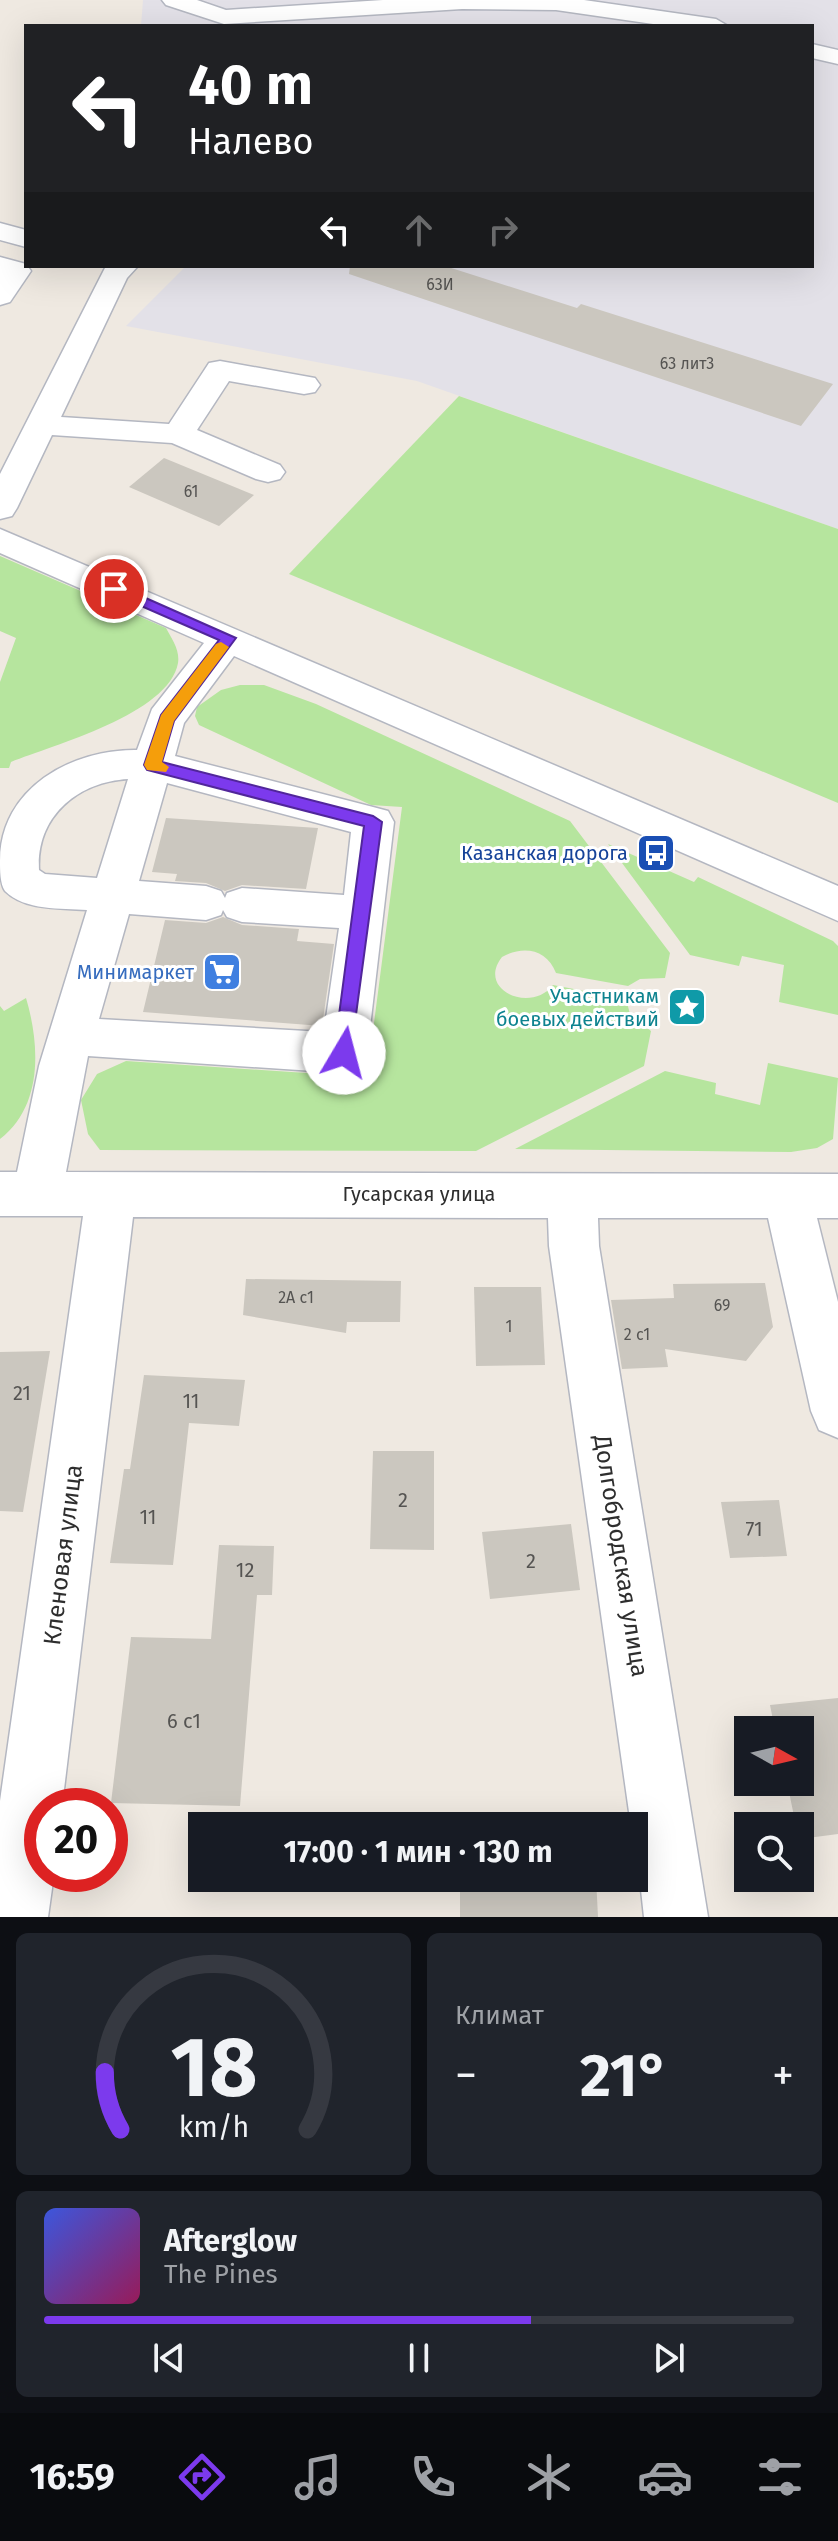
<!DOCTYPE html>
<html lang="ru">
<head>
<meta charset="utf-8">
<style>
  :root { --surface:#171b24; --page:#20242c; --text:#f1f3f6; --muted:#9ea1a6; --line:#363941; --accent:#7c3aed }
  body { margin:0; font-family:"Fira Sans",sans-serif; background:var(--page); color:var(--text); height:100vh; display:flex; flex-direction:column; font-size:30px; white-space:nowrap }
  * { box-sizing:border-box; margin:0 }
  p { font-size:26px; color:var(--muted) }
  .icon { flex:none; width:44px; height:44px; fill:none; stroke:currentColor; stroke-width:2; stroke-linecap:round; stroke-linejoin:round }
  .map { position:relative; height:1917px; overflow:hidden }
  .sheet { display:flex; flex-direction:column; gap:16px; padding:16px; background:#0d0f14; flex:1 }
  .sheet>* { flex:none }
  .top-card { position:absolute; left:24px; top:24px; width:790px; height:244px; border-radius:0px; box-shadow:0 8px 32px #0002; background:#202124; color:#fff; overflow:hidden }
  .needle { width:52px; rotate:98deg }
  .buttons { position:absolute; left:734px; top:1716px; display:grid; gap:16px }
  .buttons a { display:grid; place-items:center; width:80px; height:80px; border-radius:0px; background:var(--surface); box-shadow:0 8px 32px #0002; font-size:40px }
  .speed { position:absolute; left:24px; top:1788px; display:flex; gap:16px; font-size:40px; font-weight:700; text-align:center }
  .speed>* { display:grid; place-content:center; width:104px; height:104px; border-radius:50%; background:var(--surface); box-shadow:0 8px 32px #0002; line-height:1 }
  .speed .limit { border:12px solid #d22; background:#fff; color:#111 }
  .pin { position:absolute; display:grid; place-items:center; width:68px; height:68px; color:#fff; margin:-34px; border:4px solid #fff; border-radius:50%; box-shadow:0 2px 8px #0007 }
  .me { position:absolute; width:88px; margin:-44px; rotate:8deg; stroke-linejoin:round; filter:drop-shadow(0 0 6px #0008) }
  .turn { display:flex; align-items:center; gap:28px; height:168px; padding:0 32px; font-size:36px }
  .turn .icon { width:104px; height:104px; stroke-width:2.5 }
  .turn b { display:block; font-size:56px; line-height:68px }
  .lanes { display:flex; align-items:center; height:76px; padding:0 32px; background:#0003; justify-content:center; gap:40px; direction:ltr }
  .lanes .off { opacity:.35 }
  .big { font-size:60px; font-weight:700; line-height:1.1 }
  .sheet .tile { flex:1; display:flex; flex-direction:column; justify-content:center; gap:12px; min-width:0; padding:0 28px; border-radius:12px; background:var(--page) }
  .sheet .dial { align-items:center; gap:0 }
  .dial svg { height:208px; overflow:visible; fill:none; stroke:var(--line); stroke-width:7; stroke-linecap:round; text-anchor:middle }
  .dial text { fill:var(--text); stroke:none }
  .song { display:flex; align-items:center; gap:24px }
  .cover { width:96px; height:96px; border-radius:12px; background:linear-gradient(135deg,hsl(230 70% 55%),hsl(330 70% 35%)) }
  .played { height:8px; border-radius:4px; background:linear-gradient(90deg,var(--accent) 65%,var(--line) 65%) }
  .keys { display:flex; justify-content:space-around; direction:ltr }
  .heat { display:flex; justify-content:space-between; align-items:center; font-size:44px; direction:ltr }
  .sheet .tiles { flex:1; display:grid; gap:16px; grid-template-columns:1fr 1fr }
  .tile:last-child { grid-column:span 2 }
  .trip { position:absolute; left:188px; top:1812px; width:460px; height:80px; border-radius:0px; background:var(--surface); box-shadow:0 8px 32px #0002; font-weight:700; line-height:80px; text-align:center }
  .tab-bar { display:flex; height:128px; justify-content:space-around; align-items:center; background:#090b0e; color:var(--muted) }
  .tab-bar .icon { width:56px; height:56px }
  .tab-bar .selected { color:var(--accent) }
  .tab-bar b { font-size:36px; color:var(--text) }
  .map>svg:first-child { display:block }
  .industrial { fill:#e3e1e8 }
  .green { fill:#b6e59e }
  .building { fill:#cbc7bf }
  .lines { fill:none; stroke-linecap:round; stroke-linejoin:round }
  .minor-casing { stroke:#b4b7c1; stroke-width:3 }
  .minor { fill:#fff; fill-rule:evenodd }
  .route { fill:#7c3aed; stroke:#51269a; stroke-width:2 }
  .slow { fill:#f59e0b }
  .labels { text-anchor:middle; stroke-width:6; stroke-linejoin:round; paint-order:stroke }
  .number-label { font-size:16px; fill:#555452 }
  .transit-label { font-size:20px; fill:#164399; stroke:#fff; text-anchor:end }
  .shop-label { font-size:20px; fill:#366cbe; stroke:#fff; text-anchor:end }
  .culture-label { font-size:20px; fill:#0d838f; stroke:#fff; text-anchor:end }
  .street-label { font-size:20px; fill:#2e2e2e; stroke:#fff }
  .near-number-label { font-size:20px; fill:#555452 }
  .near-street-label { font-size:24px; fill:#2e2e2e; stroke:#fff }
</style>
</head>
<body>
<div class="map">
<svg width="838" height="1917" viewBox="0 0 838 1917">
  <rect width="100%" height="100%" fill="#efe9e1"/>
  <path class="industrial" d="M 143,0 L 838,0 L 838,529 L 417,381 L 126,326 L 186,266 L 812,266 L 812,26 L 141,26 Z"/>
  <g class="green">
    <path d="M 459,396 L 838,529 L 838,803 L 289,574 Z"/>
    <path d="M 0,556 L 166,628 C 172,639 180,650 178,663 C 169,714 53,745 11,762 L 9,768 L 0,768 L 0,682 L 16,638 L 0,631 Z"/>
    <path d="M 240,685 L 264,685 L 316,704 L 570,821 L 670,953 L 665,978 L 640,979 L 628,986 L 556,973 C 547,949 523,945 502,957 C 476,990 531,1014 553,985 L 626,999 L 630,1014 L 651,1031 L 644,1066 L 476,1151 L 100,1150 L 88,1134 L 81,1100 L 97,1074 L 126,1061 L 367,1077 L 402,807 L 371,805 L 199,725 L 195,716 L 197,707 L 221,690 Z"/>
    <path d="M 608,844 L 694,882 L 698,877 L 833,941 L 838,946 L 838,1015 L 779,1002 L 784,965 L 742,956 L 739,966 L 690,955 Z"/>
    <path d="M 26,998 C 40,1045 43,1106 0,1139 L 0,1006 L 4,1011 Z"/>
    <path d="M 768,1063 L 838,1078 L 833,1139 L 817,1148 L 791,1152 L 515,1149 L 665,1071 L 716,1083 L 715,1094 L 760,1105 Z"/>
  </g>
  <g class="building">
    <path d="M 350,266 L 445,266 L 577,308 L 581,304 L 833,384 L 801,426 L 349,274 Z"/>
    <path d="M 164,458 L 254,495 L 219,526 L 129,487 Z"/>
    <path d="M 166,818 L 318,828 L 306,889 L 242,885 L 225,891 L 206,883 L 175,881 L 177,874 L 152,872 Z"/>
    <path d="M 223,917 L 242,925 L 299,929 L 297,941 L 334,944 L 322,1026 L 143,1012 L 165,920 L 206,923 Z"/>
    <path d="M 246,1279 L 401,1281 L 400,1322 L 347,1322 L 346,1333 L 243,1315 Z"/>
    <path d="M 765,1283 L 773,1327 L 746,1361 L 665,1349 L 668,1367 L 622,1369 L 611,1300 L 674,1298 L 673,1284 Z"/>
    <path d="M 474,1287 L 541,1287 L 545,1365 L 476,1366 Z"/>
    <path d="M 50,1351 L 23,1512 L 0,1511 L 0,1352 Z"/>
    <path d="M 144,1375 L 245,1380 L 239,1426 L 189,1423 L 173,1565 L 110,1563 L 124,1469 L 130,1469 Z"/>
    <path d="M 373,1451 L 434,1451 L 434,1550 L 370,1549 Z"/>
    <path d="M 779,1500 L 787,1556 L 730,1558 L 721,1502 Z"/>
    <path d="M 571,1524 L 580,1590 L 490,1599 L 482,1532 Z"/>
    <path d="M 219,1545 L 274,1546 L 272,1595 L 257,1595 L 240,1806 L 111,1803 L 131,1637 L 211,1639 Z"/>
    <path d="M 838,1698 L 838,1834 L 800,1839 L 800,1826 L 796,1826 L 787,1782 L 800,1782 L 800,1730 L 775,1730 L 770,1705 Z"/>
    <path d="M 460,1878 L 596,1878 L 598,1917 L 460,1917 Z"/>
  </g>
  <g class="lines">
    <g class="minor-casing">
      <g id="minor">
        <path d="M 162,0 L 197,0 L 226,10 L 383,0 L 584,0 L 716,19 L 728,26 L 667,26 L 556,10 L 462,9 L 224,24 L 166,5 Z"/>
        <path d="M 812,44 L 838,50 L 838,64 L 812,58 Z"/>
        <path d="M 0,223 L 26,230 L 26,247 L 0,240 Z"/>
        <path d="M 0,257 L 26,264 L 31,271 L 10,302 L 0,305 Z"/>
        <path d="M 106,266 L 138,266 L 127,278 L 61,417 L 169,424 L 209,363 L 220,361 L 315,378 L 320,385 L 315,392 L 304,394 L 229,381 L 197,430 L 280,465 L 285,472 L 280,479 L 268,482 L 256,479 L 172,443 L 52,435 L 17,508 L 12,516 L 0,519 L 0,474 Z"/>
        <path d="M 0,529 L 838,886 L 838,921 L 234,656 L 184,723 L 175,756 L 373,807 L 388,811 L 394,822 L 367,1053 L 360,1067 L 344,1073 L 88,1056 L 66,1172 L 838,1174 L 838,1218 L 817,1218 L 838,1302 L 838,1438 L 819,1430 L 811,1411 L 768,1218 L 598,1218 L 599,1246 L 708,1917 L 644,1917 L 634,1826 L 631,1826 L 549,1246 L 548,1218 L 133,1217 L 62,1806 L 42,1806 L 42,1874 L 54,1874 L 48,1917 L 0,1917 L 0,1801 L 83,1216 L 0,1216 L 0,1172 L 17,1172 L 39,1066 L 87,910 C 61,908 25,911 5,891 C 0,884 0,870 0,861 C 0,788 72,749 137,750 L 152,709 L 204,643 L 0,553 ZM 128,779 L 97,878 L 45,874 L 39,870 C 36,816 78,782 128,779 ZM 167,783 L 351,832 L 344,895 L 242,888 L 227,893 L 225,898 L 221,891 L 206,886 L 139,881 ZM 223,910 L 227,917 L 242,922 L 339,928 L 324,1032 L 99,1019 L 129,914 L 206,920 L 221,915 Z"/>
      </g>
    </g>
    <use href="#minor" class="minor"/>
  </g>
  <path class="route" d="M 114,584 L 236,638 L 174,721 L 162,762 L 373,816 L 382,822 L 350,1059 L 344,1061 L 334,1053 L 364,826 L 147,770 L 144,765 L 161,715 L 219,640 L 109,592 L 107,589 Z"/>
  <path class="slow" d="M 221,642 L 229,647 L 174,721 L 162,762 L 169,767 L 166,772 L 147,770 L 144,765 L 161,715 L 216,644 Z"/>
  <defs>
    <g id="bus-square" transform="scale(2)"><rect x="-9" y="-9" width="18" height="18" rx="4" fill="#1a4fb4" stroke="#fff"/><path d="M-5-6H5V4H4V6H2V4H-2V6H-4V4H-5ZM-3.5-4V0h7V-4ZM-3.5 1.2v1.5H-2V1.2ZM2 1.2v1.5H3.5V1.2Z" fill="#fff"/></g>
    <g id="supermarket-square" transform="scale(2)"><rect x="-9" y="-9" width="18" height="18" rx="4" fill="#3f7fe0" stroke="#fff"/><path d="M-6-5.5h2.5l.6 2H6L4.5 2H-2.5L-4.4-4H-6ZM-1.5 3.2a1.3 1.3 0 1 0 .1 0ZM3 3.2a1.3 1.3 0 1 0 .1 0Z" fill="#fff"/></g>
    <g id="sight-square" transform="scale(2)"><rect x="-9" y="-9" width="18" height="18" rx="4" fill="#0f9aa8" stroke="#fff"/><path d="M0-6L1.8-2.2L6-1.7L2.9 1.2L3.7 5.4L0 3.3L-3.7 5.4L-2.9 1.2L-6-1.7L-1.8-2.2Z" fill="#fff"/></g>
  </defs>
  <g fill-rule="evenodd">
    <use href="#bus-square" x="656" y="853"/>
    <use href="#supermarket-square" x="222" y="972"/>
    <use href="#sight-square" x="687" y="1007"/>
  </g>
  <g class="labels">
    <g class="number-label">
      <text x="440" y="290">63И</text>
      <text x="687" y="369">63 лит3</text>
      <text x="191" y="497">61</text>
      <text x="296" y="1303">2А с1</text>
      <text x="722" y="1311">69</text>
      <text x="509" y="1332">1</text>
      <text x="637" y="1340">2 с1</text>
    </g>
    <g class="transit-label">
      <text x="628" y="860">Казанская дорога</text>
    </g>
    <g class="shop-label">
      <text x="194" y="979">Минимаркет</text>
    </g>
    <g class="culture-label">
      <text x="659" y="1003">Участникам<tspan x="659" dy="23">боевых действий</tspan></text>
    </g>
    <g class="street-label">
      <text x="419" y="1201">Гусарская улица</text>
    </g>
    <g class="near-number-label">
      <text x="22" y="1400">21</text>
      <text x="191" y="1408">11</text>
      <text x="403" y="1507">2</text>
      <text x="148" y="1524">11</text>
      <text x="754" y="1536">71</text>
      <text x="531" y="1568">2</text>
      <text x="245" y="1577">12</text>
      <text x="184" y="1728">6 с1</text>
    </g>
    <g class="near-street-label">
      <text transform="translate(63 1555) rotate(-83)" y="8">Кленовая улица</text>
      <text transform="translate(621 1556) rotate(81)" y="8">Долгобродская улица</text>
    </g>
  </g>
</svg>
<div class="buttons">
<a><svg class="needle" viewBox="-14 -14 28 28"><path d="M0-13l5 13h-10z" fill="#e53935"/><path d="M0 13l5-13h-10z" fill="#9ea1a6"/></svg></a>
<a><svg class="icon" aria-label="search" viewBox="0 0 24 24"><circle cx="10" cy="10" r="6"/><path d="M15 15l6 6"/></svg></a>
</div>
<div class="speed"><div class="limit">20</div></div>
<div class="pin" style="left:114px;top:589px;background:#d93025"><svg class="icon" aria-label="arrive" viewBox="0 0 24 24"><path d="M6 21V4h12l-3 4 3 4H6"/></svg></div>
<svg class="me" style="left:344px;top:1053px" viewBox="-20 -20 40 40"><circle r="19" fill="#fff"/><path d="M0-13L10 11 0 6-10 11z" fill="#7c3aed"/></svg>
<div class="trip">17:00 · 1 мин · 130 m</div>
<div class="top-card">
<div class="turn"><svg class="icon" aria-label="left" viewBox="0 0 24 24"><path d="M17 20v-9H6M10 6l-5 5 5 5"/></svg><div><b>40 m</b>Налево</div></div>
<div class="lanes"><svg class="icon" aria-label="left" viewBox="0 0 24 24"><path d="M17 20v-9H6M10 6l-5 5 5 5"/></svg><svg class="icon off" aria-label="ahead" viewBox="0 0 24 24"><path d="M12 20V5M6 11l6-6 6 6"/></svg><svg class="icon off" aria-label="right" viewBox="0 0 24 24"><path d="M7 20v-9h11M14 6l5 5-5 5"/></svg></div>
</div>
</div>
<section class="sheet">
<div class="tiles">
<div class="tile dial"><svg viewBox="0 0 100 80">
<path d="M14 69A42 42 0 1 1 86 69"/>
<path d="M14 69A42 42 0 0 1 8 47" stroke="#7c3aed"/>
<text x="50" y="56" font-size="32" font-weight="700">18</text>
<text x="50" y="72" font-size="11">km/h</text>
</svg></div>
<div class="tile"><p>Климат</p>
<div class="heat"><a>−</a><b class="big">21°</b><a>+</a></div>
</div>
<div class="tile">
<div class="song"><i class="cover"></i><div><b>Afterglow</b><p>The Pines</p></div></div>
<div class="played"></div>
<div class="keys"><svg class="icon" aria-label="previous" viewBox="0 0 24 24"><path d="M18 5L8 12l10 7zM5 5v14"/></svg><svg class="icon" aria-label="pause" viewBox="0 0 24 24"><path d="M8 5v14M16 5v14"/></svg><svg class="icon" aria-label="next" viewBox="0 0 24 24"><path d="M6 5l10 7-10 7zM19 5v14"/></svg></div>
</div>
</div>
</section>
<nav class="tab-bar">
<b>16:59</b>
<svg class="icon selected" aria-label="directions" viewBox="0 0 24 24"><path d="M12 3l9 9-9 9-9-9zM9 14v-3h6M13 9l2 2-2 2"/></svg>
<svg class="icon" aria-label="music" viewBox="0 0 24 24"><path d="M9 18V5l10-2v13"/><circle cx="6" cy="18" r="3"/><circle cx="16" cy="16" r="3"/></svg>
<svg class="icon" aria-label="phone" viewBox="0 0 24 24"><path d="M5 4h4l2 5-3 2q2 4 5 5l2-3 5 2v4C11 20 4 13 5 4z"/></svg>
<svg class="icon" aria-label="climate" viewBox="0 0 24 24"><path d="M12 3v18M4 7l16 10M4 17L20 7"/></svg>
<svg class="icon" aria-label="car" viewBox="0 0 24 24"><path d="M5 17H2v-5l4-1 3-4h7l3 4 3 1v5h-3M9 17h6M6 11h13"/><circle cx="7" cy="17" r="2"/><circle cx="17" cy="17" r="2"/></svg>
<svg class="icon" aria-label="filters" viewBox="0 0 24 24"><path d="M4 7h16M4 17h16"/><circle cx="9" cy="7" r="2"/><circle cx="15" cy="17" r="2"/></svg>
</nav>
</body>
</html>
